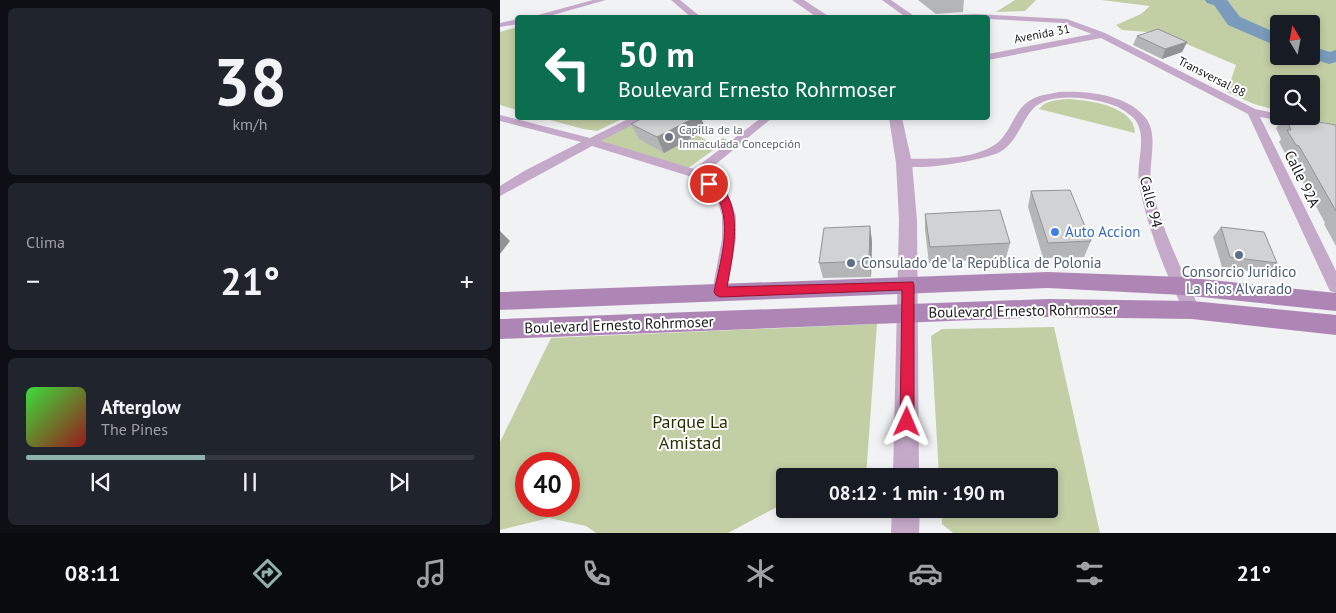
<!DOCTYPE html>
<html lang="es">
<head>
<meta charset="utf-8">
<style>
  :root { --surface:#171b24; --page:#20242c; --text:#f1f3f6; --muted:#9ea1a6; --line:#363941; --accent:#90b2af }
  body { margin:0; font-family:"PT Sans",sans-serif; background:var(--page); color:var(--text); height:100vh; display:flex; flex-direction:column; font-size:19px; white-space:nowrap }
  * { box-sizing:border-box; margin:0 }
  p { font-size:16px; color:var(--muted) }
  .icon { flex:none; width:28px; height:28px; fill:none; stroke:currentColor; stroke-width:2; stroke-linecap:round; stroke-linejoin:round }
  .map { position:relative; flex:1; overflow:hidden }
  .panel { display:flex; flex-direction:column; gap:8px; padding:8px; background:#0d0f14; width:500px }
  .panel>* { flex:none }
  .hud { position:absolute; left:15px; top:15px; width:475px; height:105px; border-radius:5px; box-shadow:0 2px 8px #0003; background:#0b6e4f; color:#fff; overflow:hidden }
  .needle { width:32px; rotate:350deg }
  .tools { position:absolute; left:770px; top:15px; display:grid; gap:10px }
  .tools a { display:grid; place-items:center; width:50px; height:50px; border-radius:5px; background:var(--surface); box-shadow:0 2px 8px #0003; font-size:25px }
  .speed { position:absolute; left:15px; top:452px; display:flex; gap:10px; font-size:25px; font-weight:700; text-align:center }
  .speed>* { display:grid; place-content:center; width:65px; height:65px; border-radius:50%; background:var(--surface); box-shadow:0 2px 8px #0003; line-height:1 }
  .speed .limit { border:8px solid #d22; background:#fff; color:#111 }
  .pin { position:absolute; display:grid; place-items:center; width:42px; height:42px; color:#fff; margin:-21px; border:2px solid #fff; border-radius:50%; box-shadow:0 1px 5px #0007 }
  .me { position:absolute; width:55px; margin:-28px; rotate:1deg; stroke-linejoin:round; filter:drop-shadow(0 0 4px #0008) }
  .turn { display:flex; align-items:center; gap:18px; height:105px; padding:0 20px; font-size:22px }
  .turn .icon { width:65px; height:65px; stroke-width:2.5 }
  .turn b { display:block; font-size:35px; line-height:42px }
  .big { font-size:38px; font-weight:700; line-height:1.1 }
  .panel .card { flex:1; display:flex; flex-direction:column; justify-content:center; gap:8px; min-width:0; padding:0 18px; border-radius:8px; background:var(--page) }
  .panel .dial { align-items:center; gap:0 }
  .dial b { font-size:65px; line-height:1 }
  .song { display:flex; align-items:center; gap:15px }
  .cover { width:60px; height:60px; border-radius:8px; background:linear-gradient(135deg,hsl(120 70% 55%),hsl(0 70% 35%)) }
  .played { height:5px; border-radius:2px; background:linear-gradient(90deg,var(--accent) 40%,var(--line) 40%) }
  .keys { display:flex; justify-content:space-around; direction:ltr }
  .heat { display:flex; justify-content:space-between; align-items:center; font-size:28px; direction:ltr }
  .trip { position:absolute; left:276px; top:468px; width:282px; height:50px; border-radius:5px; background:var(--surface); box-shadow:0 2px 8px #0003; font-weight:700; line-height:50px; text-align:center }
  .tabs { display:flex; height:80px; justify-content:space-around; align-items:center; background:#090b0e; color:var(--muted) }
  .tabs .icon { width:35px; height:35px }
  .tabs .on { color:var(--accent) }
  .tabs b { font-size:22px; color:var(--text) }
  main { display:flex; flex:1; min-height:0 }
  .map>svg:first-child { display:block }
  .green { fill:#c2cea4; fill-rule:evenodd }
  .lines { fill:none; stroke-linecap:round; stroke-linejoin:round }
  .river { fill:#7a9bbb; fill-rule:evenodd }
  .minor { fill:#c5a9c9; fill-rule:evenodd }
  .tertiary { fill:#c5a9c9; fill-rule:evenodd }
  .secondary { fill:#ae86b5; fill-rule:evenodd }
  .wall { fill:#b4b5b6 }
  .shaded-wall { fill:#929394 }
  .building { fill:#d1d2d4; stroke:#929394 }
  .route { fill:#e11d48; stroke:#92132f }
  .worship-dot { fill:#6b7280; stroke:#fff; stroke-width:2 }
  .shop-dot { fill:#3f7fe0; stroke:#fff; stroke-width:2 }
  .service-dot { fill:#5c6f8a; stroke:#fff; stroke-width:2 }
  .labels { text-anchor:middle; stroke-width:4; stroke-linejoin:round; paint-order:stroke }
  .far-street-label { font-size:12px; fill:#1b1b1c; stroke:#fff }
  .far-worship-label { font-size:12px; fill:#5b616d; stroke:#fff; text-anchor:start }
  .street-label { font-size:15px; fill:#1b1b1c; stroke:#fff }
  .shop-label { font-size:15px; fill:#366cbe; stroke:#fff; text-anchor:start }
  .service-label { font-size:15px; fill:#4e5e75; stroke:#fff; text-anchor:start }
  .near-park-label { font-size:18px; fill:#273000; stroke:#fff }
</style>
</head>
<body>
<main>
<section class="panel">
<div class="card dial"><b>38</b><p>km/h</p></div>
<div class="card"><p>Clima</p>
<div class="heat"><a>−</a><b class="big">21°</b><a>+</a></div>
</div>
<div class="card">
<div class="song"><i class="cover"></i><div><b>Afterglow</b><p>The Pines</p></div></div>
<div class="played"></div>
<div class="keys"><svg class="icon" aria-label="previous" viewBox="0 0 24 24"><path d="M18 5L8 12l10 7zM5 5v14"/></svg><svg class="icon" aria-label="pause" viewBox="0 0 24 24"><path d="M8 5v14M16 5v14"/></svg><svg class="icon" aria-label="next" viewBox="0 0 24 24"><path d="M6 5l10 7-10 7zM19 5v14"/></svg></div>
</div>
</section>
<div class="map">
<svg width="836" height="533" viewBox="0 0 836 533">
  <rect width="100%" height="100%" fill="#f1f2f4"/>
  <g class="green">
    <path d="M 515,0 L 536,0 L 525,11 L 496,12 Z"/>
    <path d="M 601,0 L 836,0 L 836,125 L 798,116 L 811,116 L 811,84 L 779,84 L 779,111 L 754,104 L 727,92 L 736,65 L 661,33 L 622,30 L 616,25 L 641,14 L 650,6 ZM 779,24 L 811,24 L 811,56 L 779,56 Z"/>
    <path d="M 17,27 L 18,27 L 17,110 L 0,105 L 0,32 Z"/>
    <path d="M 568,99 C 588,100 635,106 635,133 L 539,109 C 546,100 557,100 568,99 Z"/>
    <path d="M 43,118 L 124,118 L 97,131 L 83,129 Z"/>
    <path d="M 144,118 L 197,135 L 214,144 L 223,138 L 227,140 L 187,169 L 99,141 Z"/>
    <path d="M 377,324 L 366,476 L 285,476 L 285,507 L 275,508 L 228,533 L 96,533 L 86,526 L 49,518 L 0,530 L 0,442 L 51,338 ZM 26,464 L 69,464 L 69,506 L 26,506 Z"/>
    <path d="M 554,327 L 600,533 L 453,533 L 442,524 L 441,509 L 550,509 L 550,476 L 439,476 L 431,336 L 442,329 Z"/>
  </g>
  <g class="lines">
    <g class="river">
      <path d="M 705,0 L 727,0 L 740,17 L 779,34 L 779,47 L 728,25 L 714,5 L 707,3 Z"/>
      <path d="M 811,46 L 830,52 L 836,50 L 836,62 L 829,64 L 805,56 L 811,56 Z"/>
    </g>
    <g class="minor">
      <path d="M 93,0 L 106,0 L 42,18 L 27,18 Z"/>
      <path d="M 171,0 L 180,0 L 202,18 L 192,18 Z"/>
      <path d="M 382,0 L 391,0 L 417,18 L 407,18 Z"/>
      <path d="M 475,14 L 567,19 L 605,33 L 755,109 L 779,114 L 779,116 L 789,116 L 836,126 L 836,132 L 760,117 L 836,271 L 836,293 L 830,291 L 828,287 L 748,114 L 601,38 L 488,60 L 488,54 L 592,34 L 563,23 L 488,19 L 488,18 L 426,18 L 430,16 Z"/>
      <path d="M 18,19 L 18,24 L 0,27 L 0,23 Z"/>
      <path d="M 559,92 C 587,91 624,94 644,116 C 660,133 648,162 651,183 C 660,227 682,269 700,310 L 698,315 L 692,317 L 686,315 C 667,277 646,225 639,183 C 636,165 645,145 639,127 C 636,117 626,112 618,107 C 597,98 548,90 532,110 C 520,124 517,142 500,152 C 486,160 408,174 398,163 L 404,159 C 432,158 465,161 491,147 C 511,137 512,112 529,101 C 538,95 549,94 559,92 Z"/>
      <path d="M 0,115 L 90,138 L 130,118 L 142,118 L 141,120 L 101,141 L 194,169 L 261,118 L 272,118 L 204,174 L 227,191 L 236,216 L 236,239 L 226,296 L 220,298 L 214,296 L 212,292 L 222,239 L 222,216 L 216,196 L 192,177 L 92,146 L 0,196 L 0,186 L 24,171 L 81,142 L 0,121 Z"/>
    </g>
    <g class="tertiary">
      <path d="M 292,0 L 304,0 L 331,18 L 318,18 Z"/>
      <path d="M 389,118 L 402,118 L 412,163 L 417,220 L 419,476 L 393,476 L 399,220 L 396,163 Z"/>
      <path d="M 392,509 L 420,509 L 419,533 L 391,533 Z"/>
    </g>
    <g class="secondary">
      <path d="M 548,272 L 682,277 L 836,293 L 836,311 L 682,295 L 548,288 L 0,310 L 0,292 Z"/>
      <path d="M 548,299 L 692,301 L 836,315 L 836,335 L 692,319 L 548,317 L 0,339 L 0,319 Z"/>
    </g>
  </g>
  <g class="wall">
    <path d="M 418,0 L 464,0 L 463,12 L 436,14 Z"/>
    <path d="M 637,36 L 687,42 L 682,52 L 662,59 L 633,45 Z"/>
    <path d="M 784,116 L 836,125 L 836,246 L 824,224 L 825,223 L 790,158 L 787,157 L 779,142 L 781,139 L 776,128 Z"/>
    <path d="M 143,118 L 201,118 L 206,130 L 164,153 L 139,139 L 131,124 Z"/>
    <path d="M 531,191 L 591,241 L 584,257 L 543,258 L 528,207 Z"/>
    <path d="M 425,214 L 510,243 L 506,258 L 429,263 L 425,230 Z"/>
    <path d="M 370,226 L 372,242 L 371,277 L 323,278 L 319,263 Z"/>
    <path d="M 721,227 L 777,263 L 767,274 L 722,267 L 713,237 Z"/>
  </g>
  <g class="shaded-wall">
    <path d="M 687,42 L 682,52 L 662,59 L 665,49 Z"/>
    <path d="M 194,118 L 201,118 L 206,130 L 164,153 L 157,137 Z"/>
    <path d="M 370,226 L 372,242 L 371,277 L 369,261 Z"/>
    <path d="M 0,231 L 10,241 L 0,254 Z"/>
  </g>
  <g class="building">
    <path d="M 658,29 L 687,42 L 665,49 L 637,36 Z"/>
    <path d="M 785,116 L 836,125 L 836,211 L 799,146 L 796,145 L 787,130 L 791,130 Z"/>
    <path d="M 143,118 L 194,118 L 157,137 L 131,124 Z"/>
    <path d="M 570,190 L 591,241 L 548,243 L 531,191 Z"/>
    <path d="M 500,210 L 510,243 L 430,247 L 425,214 Z"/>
    <path d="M 370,226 L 369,261 L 319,263 L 324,228 Z"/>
    <path d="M 721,227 L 764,232 L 777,263 L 730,257 Z"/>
  </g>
  <path class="route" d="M 209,181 C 248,193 232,258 227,287 L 413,282 L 414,285 L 414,422 L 412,427 L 407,429 L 402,427 L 400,422 L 402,290 L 220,297 L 216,295 L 214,292 C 220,262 232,227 218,198 C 215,192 208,189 204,184 Z"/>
  <circle class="worship-dot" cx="169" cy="137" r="5"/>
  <circle class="shop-dot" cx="555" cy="232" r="5"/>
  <g class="service-dot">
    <circle cx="739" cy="255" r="5"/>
    <circle cx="351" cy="263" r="5"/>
  </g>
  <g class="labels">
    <g class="far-street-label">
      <text transform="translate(542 34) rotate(-11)" y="4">Avenida 31</text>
      <text transform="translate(712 77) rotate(27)" y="4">Transversal 88</text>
    </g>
    <g class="far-worship-label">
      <text x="179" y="134">Capilla de la<tspan x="179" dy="14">Inmaculada Concepción</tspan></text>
    </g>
    <g class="street-label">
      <text transform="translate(802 179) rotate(64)" y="5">Calle 92A</text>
      <text transform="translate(651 202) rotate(76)" y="5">Calle 94</text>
      <text transform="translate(523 311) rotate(-1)" y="5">Boulevard Ernesto Rohrmoser</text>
      <text transform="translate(119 325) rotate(-2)" y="5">Boulevard Ernesto Rohrmoser</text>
    </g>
    <g class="shop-label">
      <text x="565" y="237">Auto Accion</text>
    </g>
    <g class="service-label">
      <text x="361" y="268">Consulado de la República de Polonia</text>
      <text x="739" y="277" text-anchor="middle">Consorcio Juridico<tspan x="739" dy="17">La Rios Alvarado</tspan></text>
    </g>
    <g class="near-park-label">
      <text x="190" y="428">Parque La<tspan x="190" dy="21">Amistad</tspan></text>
    </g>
  </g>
</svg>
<div class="tools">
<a><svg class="needle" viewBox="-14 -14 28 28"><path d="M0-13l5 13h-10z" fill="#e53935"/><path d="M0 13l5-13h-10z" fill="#9ea1a6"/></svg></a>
<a><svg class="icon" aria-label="search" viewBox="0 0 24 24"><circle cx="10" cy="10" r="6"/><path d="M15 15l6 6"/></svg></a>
</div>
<div class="speed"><div class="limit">40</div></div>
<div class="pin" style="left:209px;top:184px;background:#d93025"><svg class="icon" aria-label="arrive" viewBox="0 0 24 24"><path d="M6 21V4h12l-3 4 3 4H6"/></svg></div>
<svg class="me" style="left:407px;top:422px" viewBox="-20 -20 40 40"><path d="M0-17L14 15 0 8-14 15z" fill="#e11d48" stroke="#fff" stroke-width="4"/></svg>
<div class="trip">08:12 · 1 min · 190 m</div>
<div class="hud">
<div class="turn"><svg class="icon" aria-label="left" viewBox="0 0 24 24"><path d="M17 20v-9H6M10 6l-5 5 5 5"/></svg><div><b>50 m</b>Boulevard Ernesto Rohrmoser</div></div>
</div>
</div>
</main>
<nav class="tabs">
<b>08:11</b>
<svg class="icon on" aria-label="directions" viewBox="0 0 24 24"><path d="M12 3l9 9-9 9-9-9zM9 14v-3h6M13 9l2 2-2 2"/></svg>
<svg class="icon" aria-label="music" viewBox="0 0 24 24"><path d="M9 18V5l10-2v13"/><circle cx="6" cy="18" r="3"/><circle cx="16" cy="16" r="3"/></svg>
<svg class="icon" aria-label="phone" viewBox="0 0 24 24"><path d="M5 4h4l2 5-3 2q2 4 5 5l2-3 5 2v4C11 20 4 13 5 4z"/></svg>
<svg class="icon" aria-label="climate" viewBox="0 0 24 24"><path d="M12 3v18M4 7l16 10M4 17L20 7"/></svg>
<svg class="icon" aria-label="car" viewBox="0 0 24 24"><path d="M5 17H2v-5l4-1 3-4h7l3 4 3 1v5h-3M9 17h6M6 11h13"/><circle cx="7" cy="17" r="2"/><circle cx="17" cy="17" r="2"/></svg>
<svg class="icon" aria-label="filters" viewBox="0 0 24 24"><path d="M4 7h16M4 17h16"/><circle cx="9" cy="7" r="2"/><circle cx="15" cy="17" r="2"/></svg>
<b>21°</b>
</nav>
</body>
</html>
